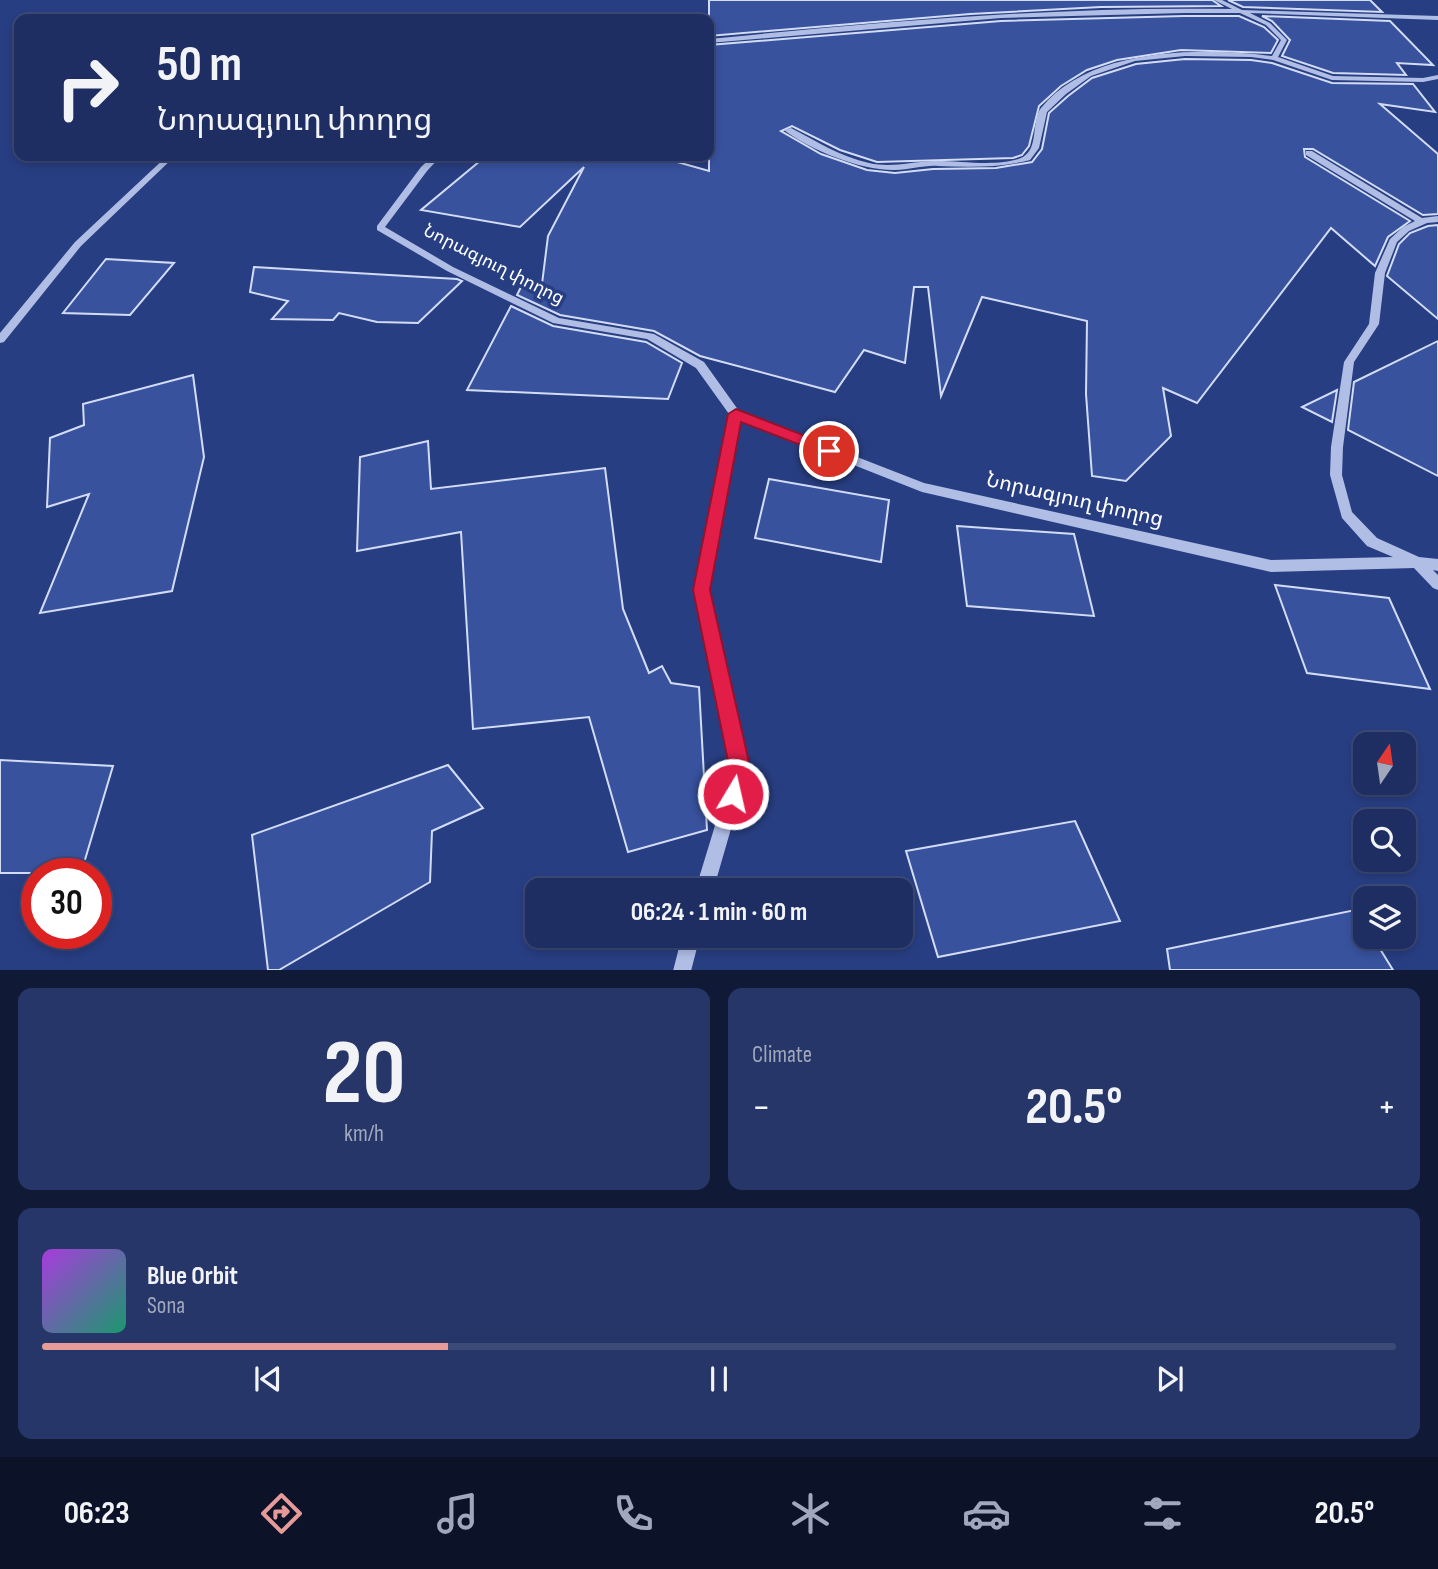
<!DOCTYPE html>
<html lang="en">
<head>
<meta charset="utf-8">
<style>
  :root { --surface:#1e2e62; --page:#263668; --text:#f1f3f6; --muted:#a1a8be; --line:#3c4a77; --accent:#e69b98 }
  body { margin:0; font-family:"Sofia Sans Condensed","Noto Sans Armenian",sans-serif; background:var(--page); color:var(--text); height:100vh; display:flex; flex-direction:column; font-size:26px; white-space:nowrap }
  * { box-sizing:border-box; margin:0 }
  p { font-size:23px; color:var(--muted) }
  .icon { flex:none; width:38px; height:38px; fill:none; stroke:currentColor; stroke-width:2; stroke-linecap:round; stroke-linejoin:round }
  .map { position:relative; height:970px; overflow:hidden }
  .panel { display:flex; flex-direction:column; gap:18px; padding:18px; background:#101936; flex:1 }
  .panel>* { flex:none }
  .hud { position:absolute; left:14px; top:14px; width:700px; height:147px; border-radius:14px; box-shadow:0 4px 10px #0003,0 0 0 2px var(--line); background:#1e2e62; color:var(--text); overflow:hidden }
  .needle { width:46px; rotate:13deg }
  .buttons { position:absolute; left:1353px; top:732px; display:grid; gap:14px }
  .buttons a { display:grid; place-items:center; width:63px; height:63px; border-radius:14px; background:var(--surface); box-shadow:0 4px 10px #0003,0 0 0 2px var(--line); font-size:35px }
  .speed { position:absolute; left:21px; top:858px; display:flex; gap:14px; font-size:35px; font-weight:700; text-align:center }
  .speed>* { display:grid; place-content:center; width:91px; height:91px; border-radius:50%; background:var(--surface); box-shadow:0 4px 10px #0003,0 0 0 2px var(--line); line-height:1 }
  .speed .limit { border:10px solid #d22; background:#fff; color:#111 }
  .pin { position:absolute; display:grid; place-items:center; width:60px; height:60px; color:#fff; margin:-30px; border:4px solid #fff; border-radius:50%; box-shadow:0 2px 7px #0007 }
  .me { position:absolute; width:77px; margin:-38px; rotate:9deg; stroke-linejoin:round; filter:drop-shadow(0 0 5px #0008) }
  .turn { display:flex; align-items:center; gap:24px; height:147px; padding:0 28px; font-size:32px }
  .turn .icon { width:91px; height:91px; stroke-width:2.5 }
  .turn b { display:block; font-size:49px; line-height:60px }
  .big { font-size:52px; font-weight:700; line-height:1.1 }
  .panel .tile { flex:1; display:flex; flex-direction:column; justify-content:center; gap:10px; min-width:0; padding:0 24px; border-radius:14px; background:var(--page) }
  .panel .dial { align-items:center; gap:0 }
  .dial b { font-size:91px; line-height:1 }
  .song { display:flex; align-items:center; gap:21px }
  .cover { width:84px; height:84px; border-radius:10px; background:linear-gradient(135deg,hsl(280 70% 55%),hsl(160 70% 35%)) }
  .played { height:7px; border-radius:4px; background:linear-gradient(90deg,var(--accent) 30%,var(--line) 30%) }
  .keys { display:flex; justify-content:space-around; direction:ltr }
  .heat { display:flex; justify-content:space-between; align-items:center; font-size:38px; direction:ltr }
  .panel .tiles { flex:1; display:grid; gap:18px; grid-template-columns:1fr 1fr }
  .tile:last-child { grid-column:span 2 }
  .trip { position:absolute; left:525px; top:878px; width:388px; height:70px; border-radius:14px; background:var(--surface); box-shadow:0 4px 10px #0003,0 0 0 2px var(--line); font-weight:700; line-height:70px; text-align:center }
  .dock { display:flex; height:112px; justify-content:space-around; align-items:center; background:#0c1227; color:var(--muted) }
  .dock .icon { width:49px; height:49px }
  .dock .on { color:var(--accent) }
  .dock b { font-size:32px; color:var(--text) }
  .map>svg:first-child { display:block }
  .building { fill:#38529e; stroke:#d3dcf5; stroke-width:2 }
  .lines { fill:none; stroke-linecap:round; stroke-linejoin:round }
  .minor { fill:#b0bee6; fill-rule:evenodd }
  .route { fill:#e11d48; stroke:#92132f; stroke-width:2 }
  .labels { text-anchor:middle; stroke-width:7; stroke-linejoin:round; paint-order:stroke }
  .far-street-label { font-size:18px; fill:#fff; stroke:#283e82 }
  .street-label { font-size:21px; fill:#fff; stroke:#283e82 }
</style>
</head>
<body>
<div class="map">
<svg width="1438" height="971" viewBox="0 0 1438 971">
  <rect width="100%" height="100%" fill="#283e82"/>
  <g class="building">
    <path d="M 709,0 L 1212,0 L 1221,6 L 1101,7 L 970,14 L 709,36 Z"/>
    <path d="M 1228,0 L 1370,0 L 1382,12 L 1243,7 Z"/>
    <path d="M 1184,16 L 1239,16 L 1264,27 L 1278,40 L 1271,53 L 1181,50 L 1117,60 L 1087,70 L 1061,86 L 1039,106 L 1029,146 L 1022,155 L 1013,158 L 877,162 L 840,150 L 792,126 L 781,131 L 821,154 L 867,170 L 895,173 L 933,169 L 996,168 L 1032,162 L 1042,149 L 1049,113 L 1068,96 L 1092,78 L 1136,64 L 1185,59 L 1251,60 L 1272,63 L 1332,83 L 1413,84 L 1435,112 L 1380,104 L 1438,154 L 1438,214 L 1423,215 L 1313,149 L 1304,149 L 1305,157 L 1410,221 L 1388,237 L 1375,266 L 1331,228 L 1197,403 L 1163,388 L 1171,436 L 1126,481 L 1092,476 L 1086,394 L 1087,321 L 982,297 L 941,396 L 928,287 L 914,287 L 905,363 L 864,350 L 835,392 L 700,356 L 654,331 L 560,315 L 517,295 L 523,283 L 542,284 L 548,236 L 584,167 L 520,227 L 421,210 L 486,156 L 656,156 L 709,171 L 709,45 L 1001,21 Z"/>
    <path d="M 1262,16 L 1390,21 L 1433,65 L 1397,63 L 1406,75 L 1333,73 L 1282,56 L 1290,40 L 1272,21 Z"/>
    <path d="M 1438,225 L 1438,319 L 1387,276 L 1399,244 L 1410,233 L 1428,226 Z"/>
    <path d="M 106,259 L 174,263 L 130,315 L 63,313 Z"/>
    <path d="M 254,267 L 457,279 L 462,281 L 418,323 L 377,322 L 339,313 L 333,320 L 272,319 L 288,301 L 250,292 Z"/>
    <path d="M 511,306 L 553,326 L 646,342 L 682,363 L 668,399 L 467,390 Z"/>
    <path d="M 1438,341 L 1438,476 L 1348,430 L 1354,382 Z"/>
    <path d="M 193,375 L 204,457 L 172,591 L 40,613 L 89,494 L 47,507 L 50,438 L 84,425 L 83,404 Z"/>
    <path d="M 1337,390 L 1332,422 L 1302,407 Z"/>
    <path d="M 428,441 L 431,489 L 605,468 L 623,609 L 649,673 L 662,666 L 671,683 L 699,687 L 707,830 L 628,852 L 589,717 L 473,729 L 461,532 L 357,551 L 360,457 Z"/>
    <path d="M 769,479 L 889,500 L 881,562 L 755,538 Z"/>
    <path d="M 957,526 L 1074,534 L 1094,616 L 967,606 Z"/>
    <path d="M 1275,585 L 1389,598 L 1430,689 L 1307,673 Z"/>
    <path d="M 0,760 L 113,766 L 81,873 L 0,873 Z"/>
    <path d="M 448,765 L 483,808 L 432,831 L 430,882 L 279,970 L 268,970 L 252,835 Z"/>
    <path d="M 1075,821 L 1120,921 L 938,957 L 906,851 Z"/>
    <path d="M 1355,910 L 1365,926 L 1365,936 L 1372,936 L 1393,970 L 1170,970 L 1167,949 Z"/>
  </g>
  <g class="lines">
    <g class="minor">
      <path d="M 1214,0 L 1222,0 L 1242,10 L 1438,16 L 1438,20 L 1250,13 L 1270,23 L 1287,40 L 1278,57 L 1333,76 L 1423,78 L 1438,75 L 1438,79 L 1423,82 L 1332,80 L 1273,60 L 1251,57 L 1185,56 L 1135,61 L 1091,76 L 1066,94 L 1047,112 L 1039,148 L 1030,160 C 999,168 970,167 938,166 C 924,165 910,170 895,170 C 862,171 810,150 784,130 L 791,128 C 816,141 841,157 869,163 C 891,168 910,162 932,161 C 957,160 1001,168 1023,157 C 1039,148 1031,121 1041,108 C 1090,47 1202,47 1272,56 L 1281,40 L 1266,25 L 1240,13 L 1184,13 L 1001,18 L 709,43 L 709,39 C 883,22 1057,6 1232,9 Z"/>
      <path d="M 1306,151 L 1312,151 L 1422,218 L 1438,216 L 1438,222 L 1427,223 L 1409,231 L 1397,242 L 1385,273 L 1379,324 L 1354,362 L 1343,447 L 1342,475 L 1352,512 L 1377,538 L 1419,557 L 1438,559 L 1438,571 L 1433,570 L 1438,575 L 1438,590 L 1433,588 L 1414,568 L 1271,572 L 922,492 L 740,420 L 709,590 L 748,770 L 713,891 L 695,891 L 732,770 L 695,590 L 729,414 L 696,368 L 647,339 L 553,323 L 447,271 L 377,230 L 377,226 L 421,167 L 433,156 L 441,156 L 427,171 L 385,227 L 453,267 L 559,318 L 654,334 L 704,362 L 739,411 L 924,483 L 1271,560 L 1393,557 L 1367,546 L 1342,518 L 1330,475 L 1331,447 L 1344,362 L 1369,324 L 1375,273 L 1390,239 L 1403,227 L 1415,221 L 1306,155 Z"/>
      <path d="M 167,156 L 175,156 L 81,246 L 4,342 L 0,343 L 0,333 L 75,242 Z"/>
      <path d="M 682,936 L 700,936 L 691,971 L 673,971 Z"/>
    </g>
  </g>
  <path class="route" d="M 736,409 L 834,447 L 837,451 L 829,456 L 741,422 L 710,590 L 751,771 L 741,802 L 733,805 L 726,802 L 722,794 L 730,771 L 693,590 L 728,414 Z"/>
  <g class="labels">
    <g class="far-street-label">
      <text transform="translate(494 264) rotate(27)" y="6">Նորագյուղ փողոց</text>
    </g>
    <g class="street-label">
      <text transform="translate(1075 499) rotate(13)" y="7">Նորագյուղ փողոց</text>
    </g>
  </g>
</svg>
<div class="buttons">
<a><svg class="needle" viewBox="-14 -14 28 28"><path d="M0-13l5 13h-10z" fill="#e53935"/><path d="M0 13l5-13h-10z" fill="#a1a8be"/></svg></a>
<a><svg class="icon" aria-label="search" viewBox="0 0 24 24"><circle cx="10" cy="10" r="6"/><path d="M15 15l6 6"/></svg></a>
<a><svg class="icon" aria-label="layers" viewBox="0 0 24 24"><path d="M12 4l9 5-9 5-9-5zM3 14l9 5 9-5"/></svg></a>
</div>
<div class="speed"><div class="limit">30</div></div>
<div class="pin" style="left:829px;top:451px;background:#d93025"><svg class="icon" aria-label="arrive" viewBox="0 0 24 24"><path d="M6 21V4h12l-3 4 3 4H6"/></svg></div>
<svg class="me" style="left:733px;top:794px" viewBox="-20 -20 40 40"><circle r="17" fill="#e11d48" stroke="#fff" stroke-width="3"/><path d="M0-11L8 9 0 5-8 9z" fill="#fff"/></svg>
<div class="trip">06:24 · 1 min · 60 m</div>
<div class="hud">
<div class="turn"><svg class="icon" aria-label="right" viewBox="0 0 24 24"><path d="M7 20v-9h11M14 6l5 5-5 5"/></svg><div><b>50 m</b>Նորագյուղ փողոց</div></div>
</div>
</div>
<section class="panel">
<div class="tiles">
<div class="tile dial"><b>20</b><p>km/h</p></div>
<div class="tile"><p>Climate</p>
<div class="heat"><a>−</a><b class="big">20.5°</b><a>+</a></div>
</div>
<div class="tile">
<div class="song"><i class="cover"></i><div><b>Blue Orbit</b><p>Sona</p></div></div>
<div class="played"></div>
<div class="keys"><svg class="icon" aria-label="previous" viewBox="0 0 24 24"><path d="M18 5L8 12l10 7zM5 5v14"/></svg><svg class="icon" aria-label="pause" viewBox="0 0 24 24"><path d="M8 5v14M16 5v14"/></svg><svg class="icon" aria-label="next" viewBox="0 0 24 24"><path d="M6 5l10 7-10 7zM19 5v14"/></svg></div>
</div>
</div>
</section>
<nav class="dock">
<b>06:23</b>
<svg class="icon on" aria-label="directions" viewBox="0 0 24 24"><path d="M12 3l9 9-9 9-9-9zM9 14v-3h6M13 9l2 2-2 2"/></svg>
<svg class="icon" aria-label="music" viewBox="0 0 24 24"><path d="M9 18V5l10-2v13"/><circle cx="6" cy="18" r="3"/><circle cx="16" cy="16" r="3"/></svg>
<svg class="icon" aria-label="phone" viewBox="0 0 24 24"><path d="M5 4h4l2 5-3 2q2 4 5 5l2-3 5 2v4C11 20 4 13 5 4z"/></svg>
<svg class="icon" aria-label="climate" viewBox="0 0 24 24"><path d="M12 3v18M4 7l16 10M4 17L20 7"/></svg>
<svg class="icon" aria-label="car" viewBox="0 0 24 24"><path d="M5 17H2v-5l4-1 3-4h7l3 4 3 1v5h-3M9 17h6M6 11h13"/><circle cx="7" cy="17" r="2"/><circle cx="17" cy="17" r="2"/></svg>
<svg class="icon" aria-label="filters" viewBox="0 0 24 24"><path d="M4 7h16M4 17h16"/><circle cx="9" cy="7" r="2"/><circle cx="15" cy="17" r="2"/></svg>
<b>20.5°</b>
</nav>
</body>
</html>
